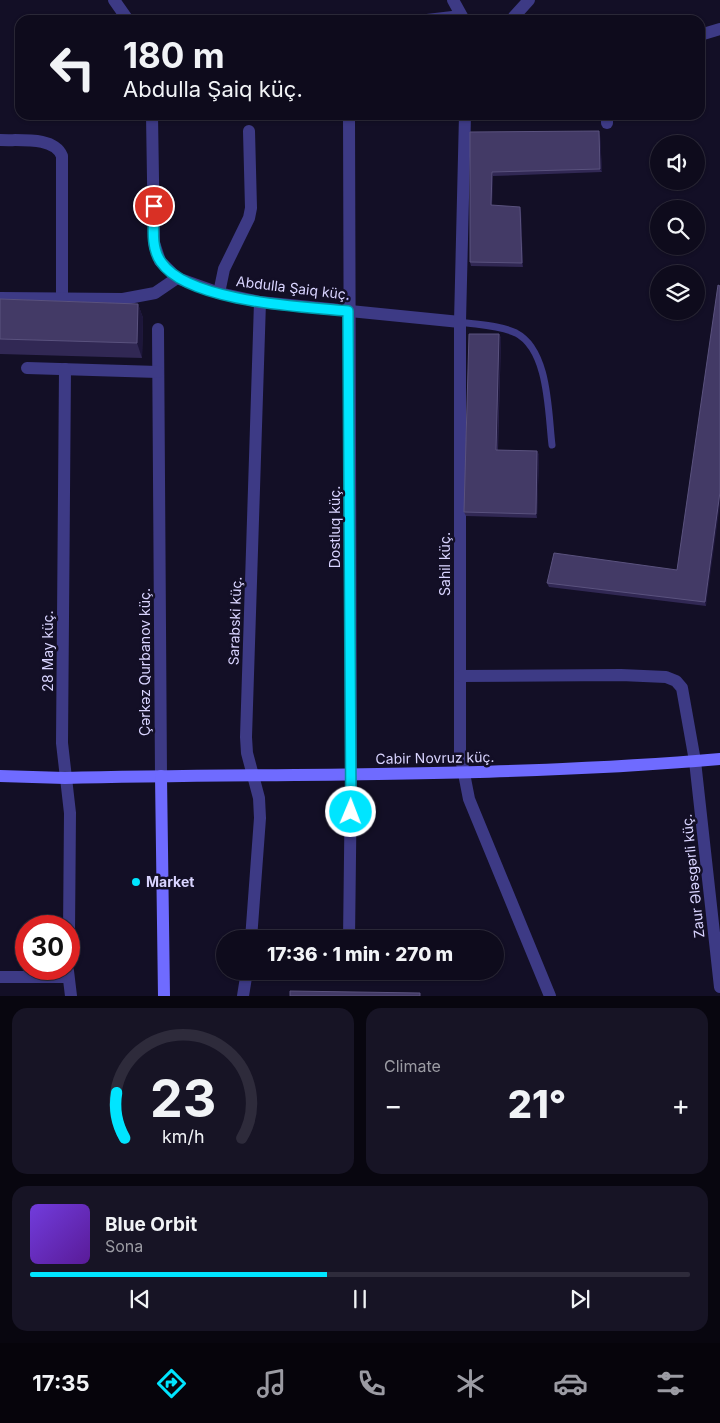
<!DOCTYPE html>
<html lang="en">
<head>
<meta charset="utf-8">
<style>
  :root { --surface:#0e0b1c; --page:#171425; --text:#f1f3f6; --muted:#9b9ba3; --line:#2e2b3b; --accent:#00e5ff }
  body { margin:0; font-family:Inter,sans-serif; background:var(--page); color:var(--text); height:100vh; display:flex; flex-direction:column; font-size:19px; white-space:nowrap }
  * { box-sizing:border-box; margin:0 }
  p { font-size:16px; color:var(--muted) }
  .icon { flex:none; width:28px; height:28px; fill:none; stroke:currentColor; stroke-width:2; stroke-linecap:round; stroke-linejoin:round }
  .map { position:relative; height:996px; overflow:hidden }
  .sheet { display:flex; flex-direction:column; gap:12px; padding:12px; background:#08060f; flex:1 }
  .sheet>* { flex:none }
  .top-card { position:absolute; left:15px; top:15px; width:690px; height:105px; border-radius:15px; box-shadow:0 1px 4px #0004,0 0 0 1px var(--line); background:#0e0b1c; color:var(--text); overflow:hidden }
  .controls { position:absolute; left:650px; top:135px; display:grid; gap:10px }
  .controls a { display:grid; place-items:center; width:55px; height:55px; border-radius:50%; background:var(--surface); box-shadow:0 1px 4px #0004,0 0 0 1px var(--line); font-size:25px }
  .speed { position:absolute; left:15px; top:915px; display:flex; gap:10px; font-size:25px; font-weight:700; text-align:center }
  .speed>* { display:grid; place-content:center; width:65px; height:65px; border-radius:50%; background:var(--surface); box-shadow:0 1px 4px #0004,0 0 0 1px var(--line); line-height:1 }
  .speed .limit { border:8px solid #d22; background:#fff; color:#111 }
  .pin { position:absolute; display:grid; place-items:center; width:42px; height:42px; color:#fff; margin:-21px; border:2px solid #fff; border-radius:50%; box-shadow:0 1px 5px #0007 }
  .me { position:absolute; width:55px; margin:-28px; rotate:1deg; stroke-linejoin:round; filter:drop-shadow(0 0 4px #0008) }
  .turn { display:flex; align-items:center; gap:18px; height:105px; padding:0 25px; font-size:22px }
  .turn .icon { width:65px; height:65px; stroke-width:2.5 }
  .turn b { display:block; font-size:35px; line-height:42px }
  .big { font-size:38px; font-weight:800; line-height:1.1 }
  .sheet .tile { flex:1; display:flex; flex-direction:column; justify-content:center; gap:8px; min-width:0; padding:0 18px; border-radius:15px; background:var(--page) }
  .sheet .dial { align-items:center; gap:0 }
  .dial svg { height:130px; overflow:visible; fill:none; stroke:var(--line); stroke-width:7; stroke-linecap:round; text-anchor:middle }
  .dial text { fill:var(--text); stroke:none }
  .song { display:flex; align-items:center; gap:15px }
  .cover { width:60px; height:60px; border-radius:8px; background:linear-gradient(135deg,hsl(260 70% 55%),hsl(270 70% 35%)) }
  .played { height:5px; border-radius:2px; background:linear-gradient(90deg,var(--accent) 45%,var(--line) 45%) }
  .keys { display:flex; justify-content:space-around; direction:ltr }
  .heat { display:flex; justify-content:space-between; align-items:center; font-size:28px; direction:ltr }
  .sheet .tiles { flex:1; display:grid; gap:12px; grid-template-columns:1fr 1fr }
  .tile:last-child { grid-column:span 2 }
  .trip { position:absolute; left:216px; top:930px; width:288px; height:50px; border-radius:25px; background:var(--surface); box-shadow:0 1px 4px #0004,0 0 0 1px var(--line); font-weight:800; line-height:50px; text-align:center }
  .dock { display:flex; height:80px; justify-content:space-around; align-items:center; background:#06040b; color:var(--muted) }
  .dock .icon { width:35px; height:35px }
  .dock .selected { color:var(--accent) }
  .dock b { font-size:22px; color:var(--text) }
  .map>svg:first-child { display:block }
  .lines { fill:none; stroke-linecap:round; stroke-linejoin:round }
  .lane { stroke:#3d3a85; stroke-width:7 }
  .street { stroke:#3d3a85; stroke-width:12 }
  .secondary { stroke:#6f6bff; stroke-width:12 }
  .wall { fill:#312854 }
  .shaded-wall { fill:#1d163a }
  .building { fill:#433a66; stroke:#5a527e }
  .route-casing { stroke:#0095a6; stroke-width:12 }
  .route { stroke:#00e5ff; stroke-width:9 }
  .poi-dot { fill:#00e5ff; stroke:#130f26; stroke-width:2 }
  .labels { text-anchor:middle; stroke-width:5; stroke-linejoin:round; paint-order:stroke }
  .street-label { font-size:14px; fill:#d9d4ff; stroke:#130f26 }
  .poi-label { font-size:14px; font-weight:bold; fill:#d9d4ff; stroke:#130f26; text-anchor:start }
</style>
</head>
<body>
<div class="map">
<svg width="720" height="996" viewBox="0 0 720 996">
  <rect width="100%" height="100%" fill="#130f26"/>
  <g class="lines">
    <path class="lane" d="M 460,322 C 478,325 499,325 516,333 C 549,350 548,412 552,445"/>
    <g class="street">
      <path d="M 114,0 L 128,20"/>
      <path d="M 453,0 L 464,20"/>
      <path d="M 427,20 L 461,16"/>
      <path d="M 511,20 L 529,0"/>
      <path d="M 700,35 L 720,29"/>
      <path d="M 152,115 L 154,243 L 160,261 L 177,278 L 219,293 L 260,302 L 460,322"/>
      <path d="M 349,115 L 351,775 L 349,939"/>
      <path d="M 465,115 L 460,322 L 460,753 L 469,799 L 550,996"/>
      <path d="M 607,115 L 607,123"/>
      <path d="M 0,140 C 19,141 54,136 62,156 L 62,300"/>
      <path d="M 219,293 L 224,269 L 249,218 L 251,208 L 249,131"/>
      <path d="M 0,298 L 123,299 L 155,293 L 177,278"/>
      <path d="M 158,329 L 161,776"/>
      <path d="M 27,368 L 158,372"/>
      <path d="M 65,369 L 62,743 L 70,813 L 69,932"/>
      <path d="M 460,676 L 621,675 L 666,677 L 676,681 L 682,688 L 695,761 L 720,987"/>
      <path d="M 251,939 L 260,818 L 259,798 L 247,753 L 246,737 L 260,302"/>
      <path d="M 68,971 L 71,996"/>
      <path d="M 0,977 L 68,977"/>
      <path d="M 243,996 L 247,971"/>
    </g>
    <g class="secondary">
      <path d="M 0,776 L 65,778 C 283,773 502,778 720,759"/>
      <path d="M 161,776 L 164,996"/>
    </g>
  </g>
  <g class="wall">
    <path d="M 470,132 L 600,135 L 602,172 L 493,176 L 492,205 L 521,211 L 523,267 L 471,266 L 470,262 Z"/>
    <path d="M 720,286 L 706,606 L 549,587 L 547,583 L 677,570 Z"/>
    <path d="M 0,299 L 138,304 L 143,318 L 142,358 L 0,354 Z"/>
    <path d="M 499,334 L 501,338 L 498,450 L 537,451 L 539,455 L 537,518 L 466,516 L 464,512 Z"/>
  </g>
  <g class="shaded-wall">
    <path d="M 599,131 L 600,135 L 602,172 L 600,169 Z"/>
    <path d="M 492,172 L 493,176 L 492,209 L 491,205 Z"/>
    <path d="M 520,207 L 521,211 L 523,267 L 522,263 Z"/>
    <path d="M 138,304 L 143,318 L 142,358 L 137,343 Z"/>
    <path d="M 499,334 L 501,338 L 497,454 L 496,450 Z"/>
    <path d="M 537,451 L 539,455 L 537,518 L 536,514 Z"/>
    <path d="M 720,492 L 720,506 L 706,606 L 705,602 Z"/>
  </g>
  <g class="building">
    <path d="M 599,131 L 600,169 L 492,172 L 491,205 L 520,207 L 522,263 L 470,262 L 470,132 Z"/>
    <path d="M 718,285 L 720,286 L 720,492 L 705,602 L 547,583 L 554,553 L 677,570 Z"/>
    <path d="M 0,299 L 138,304 L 137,343 L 0,339 Z"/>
    <path d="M 469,334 L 499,334 L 496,450 L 537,451 L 536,514 L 464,512 Z"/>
    <path d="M 290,991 L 420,993 L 420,996 L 290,996 Z"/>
  </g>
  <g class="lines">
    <g class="route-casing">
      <path id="route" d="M 154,206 C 154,224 150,247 161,262 C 188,302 303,307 348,311 L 351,812"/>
    </g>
    <use href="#route" class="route"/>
  </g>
  <circle class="poi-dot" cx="136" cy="882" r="5"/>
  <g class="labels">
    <g class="street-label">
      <text transform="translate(293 288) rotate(7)" y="5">Abdulla Şaiq küç.</text>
      <text transform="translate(335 527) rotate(-90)" y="5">Dostluq küç.</text>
      <text transform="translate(445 564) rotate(-90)" y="5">Sahil küç.</text>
      <text transform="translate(235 621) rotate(-88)" y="5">Sarabski küç.</text>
      <text transform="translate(48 651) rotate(-90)" y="5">28 May küç.</text>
      <text transform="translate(145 662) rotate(-90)" y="5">Çərkəz Qurbanov küç.</text>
      <text transform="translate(435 758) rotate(-1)" y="5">Cabir Novruz küç.</text>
      <text transform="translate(693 876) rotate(-96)" y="5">Zaur Ələsgərli küç.</text>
    </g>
    <g class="poi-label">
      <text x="146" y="887">Market</text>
    </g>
  </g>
</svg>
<div class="controls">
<a><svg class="icon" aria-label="sound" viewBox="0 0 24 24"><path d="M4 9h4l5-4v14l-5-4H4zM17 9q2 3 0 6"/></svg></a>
<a><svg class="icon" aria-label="search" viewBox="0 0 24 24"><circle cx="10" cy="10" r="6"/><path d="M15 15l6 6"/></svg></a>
<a><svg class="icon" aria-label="layers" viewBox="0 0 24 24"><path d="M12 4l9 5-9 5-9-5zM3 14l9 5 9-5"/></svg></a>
</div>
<div class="speed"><div class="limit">30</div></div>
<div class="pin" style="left:154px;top:206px;background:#d93025"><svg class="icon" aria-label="arrive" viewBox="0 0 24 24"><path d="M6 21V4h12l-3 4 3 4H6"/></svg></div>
<svg class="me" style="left:351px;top:812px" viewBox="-20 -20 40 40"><circle r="17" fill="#00e5ff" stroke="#fff" stroke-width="3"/><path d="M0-11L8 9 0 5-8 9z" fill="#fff"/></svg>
<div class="trip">17:36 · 1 min · 270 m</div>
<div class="top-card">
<div class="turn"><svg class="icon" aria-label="left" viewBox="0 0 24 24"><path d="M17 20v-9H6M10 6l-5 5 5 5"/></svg><div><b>180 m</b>Abdulla Şaiq küç.</div></div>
</div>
</div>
<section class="sheet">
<div class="tiles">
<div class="tile dial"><svg viewBox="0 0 100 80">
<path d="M14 69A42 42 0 1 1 86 69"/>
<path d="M14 69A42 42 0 0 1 9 41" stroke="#00e5ff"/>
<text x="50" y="56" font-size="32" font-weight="700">23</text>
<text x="50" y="72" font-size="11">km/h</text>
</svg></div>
<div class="tile"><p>Climate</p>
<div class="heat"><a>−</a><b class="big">21°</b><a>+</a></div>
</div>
<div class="tile">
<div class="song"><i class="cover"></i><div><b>Blue Orbit</b><p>Sona</p></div></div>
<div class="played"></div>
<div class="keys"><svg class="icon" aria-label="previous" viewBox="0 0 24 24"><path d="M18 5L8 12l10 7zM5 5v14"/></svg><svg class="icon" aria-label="pause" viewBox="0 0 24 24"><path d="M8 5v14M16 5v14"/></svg><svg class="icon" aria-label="next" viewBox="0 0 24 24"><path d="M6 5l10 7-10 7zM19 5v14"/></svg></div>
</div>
</div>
</section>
<nav class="dock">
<b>17:35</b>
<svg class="icon selected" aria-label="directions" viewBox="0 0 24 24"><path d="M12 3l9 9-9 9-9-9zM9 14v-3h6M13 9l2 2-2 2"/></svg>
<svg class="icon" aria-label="music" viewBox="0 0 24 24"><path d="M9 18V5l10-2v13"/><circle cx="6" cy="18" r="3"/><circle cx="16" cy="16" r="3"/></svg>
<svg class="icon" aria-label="phone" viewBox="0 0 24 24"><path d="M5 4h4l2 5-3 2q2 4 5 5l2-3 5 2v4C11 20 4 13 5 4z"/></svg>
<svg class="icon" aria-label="climate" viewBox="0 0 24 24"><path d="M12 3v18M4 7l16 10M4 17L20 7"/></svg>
<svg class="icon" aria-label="car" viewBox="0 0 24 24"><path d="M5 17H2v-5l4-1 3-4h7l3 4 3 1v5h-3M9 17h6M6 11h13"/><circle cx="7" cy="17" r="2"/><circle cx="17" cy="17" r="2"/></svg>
<svg class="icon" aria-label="filters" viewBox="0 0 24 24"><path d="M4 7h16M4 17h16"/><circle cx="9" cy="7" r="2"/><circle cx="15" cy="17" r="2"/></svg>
</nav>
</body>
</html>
